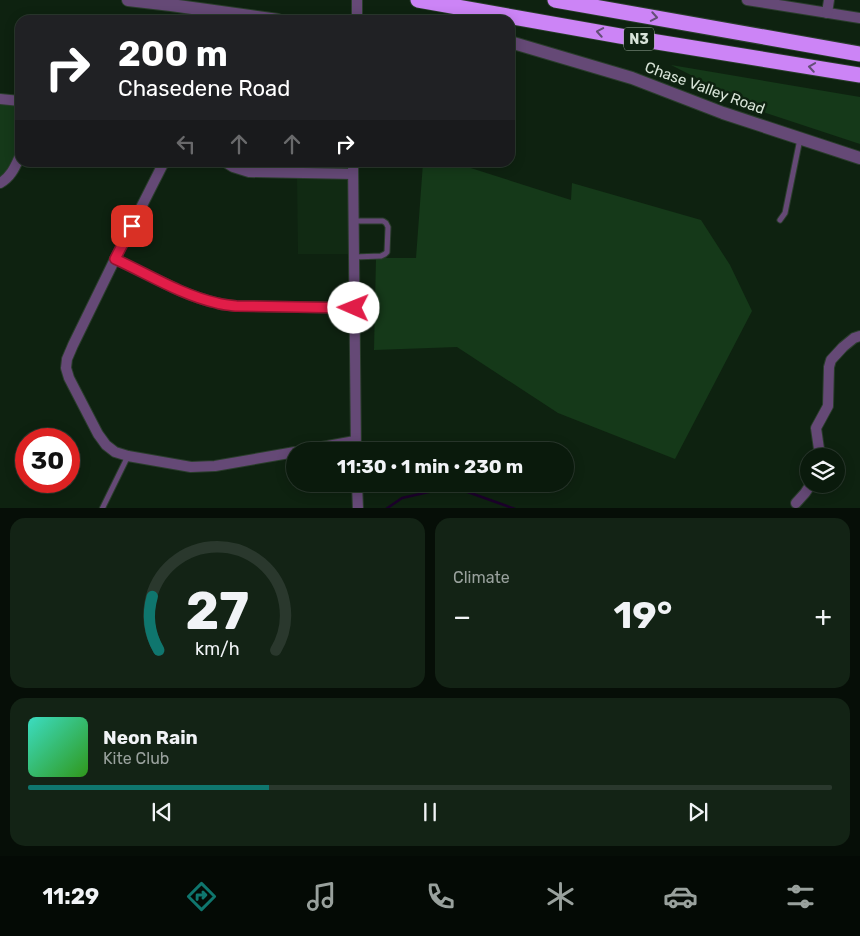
<!DOCTYPE html>
<html lang="en">
<head>
<meta charset="utf-8">
<style>
  :root { --surface:#0a1a0c; --page:#132315; --text:#f1f3f6; --muted:#99a19d; --line:#2a382d; --accent:#0f766e }
  body { margin:0; font-family:Rubik,sans-serif; background:var(--page); color:var(--text); height:100vh; display:flex; flex-direction:column; font-size:19px; white-space:nowrap }
  * { box-sizing:border-box; margin:0 }
  p { font-size:16px; color:var(--muted) }
  .icon { flex:none; width:28px; height:28px; fill:none; stroke:currentColor; stroke-width:2; stroke-linecap:round; stroke-linejoin:round }
  .map { position:relative; height:508px; overflow:hidden }
  .sheet { display:flex; flex-direction:column; gap:10px; padding:10px; background:#060e07; flex:1 }
  .sheet>* { flex:none }
  .top-card { position:absolute; left:15px; top:15px; width:500px; height:152px; border-radius:15px; box-shadow:0 2px 12px #0003,0 0 0 1px var(--line); background:#202124; color:#fff; overflow:hidden }
  .buttons { position:absolute; left:800px; top:448px; display:grid; gap:10px }
  .buttons a { display:grid; place-items:center; width:45px; height:45px; border-radius:50%; background:var(--surface); box-shadow:0 2px 12px #0003,0 0 0 1px var(--line); font-size:25px }
  .speed { position:absolute; left:15px; top:428px; display:flex; gap:10px; font-size:25px; font-weight:700; text-align:center }
  .speed>* { display:grid; place-content:center; width:65px; height:65px; border-radius:50%; background:var(--surface); box-shadow:0 2px 12px #0003,0 0 0 1px var(--line); line-height:1 }
  .speed .limit { border:8px solid #d22; background:#fff; color:#111 }
  .pin { position:absolute; display:grid; place-items:center; width:42px; height:42px; color:#fff; margin:-21px; border-radius:10px; box-shadow:0 2px 8px #0006 }
  .me { position:absolute; width:55px; margin:-28px; rotate:271deg; stroke-linejoin:round; filter:drop-shadow(0 0 4px #0008) }
  .turn { display:flex; align-items:center; gap:18px; height:105px; padding:0 20px; font-size:22px }
  .turn .icon { width:65px; height:65px; stroke-width:2.5 }
  .turn b { display:block; font-size:35px; line-height:42px }
  .lanes { display:flex; align-items:center; height:48px; padding:0 20px; background:#0003; justify-content:center; gap:25px; direction:ltr }
  .lanes .off { opacity:.35 }
  .big { font-size:38px; font-weight:700; line-height:1.1 }
  .sheet .widget { flex:1; display:flex; flex-direction:column; justify-content:center; gap:8px; min-width:0; padding:0 18px; border-radius:15px; background:var(--page) }
  .sheet .dial { align-items:center; gap:0 }
  .dial svg { height:130px; overflow:visible; fill:none; stroke:var(--line); stroke-width:7; stroke-linecap:round; text-anchor:middle }
  .dial text { fill:var(--text); stroke:none }
  .song { display:flex; align-items:center; gap:15px }
  .cover { width:60px; height:60px; border-radius:8px; background:linear-gradient(135deg,hsl(170 70% 55%),hsl(110 70% 35%)) }
  .played { height:5px; border-radius:2px; background:linear-gradient(90deg,var(--accent) 30%,var(--line) 30%) }
  .keys { display:flex; justify-content:space-around; direction:ltr }
  .heat { display:flex; justify-content:space-between; align-items:center; font-size:28px; direction:ltr }
  .sheet .tiles { flex:1; display:grid; gap:10px; grid-template-columns:1fr 1fr }
  .widget:last-child { grid-column:span 2 }
  .trip { position:absolute; left:286px; top:442px; width:288px; height:50px; border-radius:25px; background:var(--surface); box-shadow:0 2px 12px #0003,0 0 0 1px var(--line); font-weight:700; line-height:50px; text-align:center }
  .menu { display:flex; height:80px; justify-content:space-around; align-items:center; background:#040a05; color:var(--muted) }
  .menu .icon { width:35px; height:35px }
  .menu .active { color:var(--accent) }
  .menu b { font-size:22px; color:var(--text) }
  .map>svg:first-child { display:block }
  .built { fill:#112a13 }
  .green { fill:#153919 }
  .lines { fill:none; stroke-linecap:round; stroke-linejoin:round }
  .stream { stroke:#1b002a; stroke-width:2.5 }
  .service-casing { stroke:#2a3d2c; stroke-width:7 }
  .minor-casing { stroke:#2a3d2c; stroke-width:12 }
  .tertiary-casing { stroke:#2a3d2c; stroke-width:14 }
  .motorway-casing { stroke:#2a3d2c; stroke-width:17 }
  .service { stroke:#654976; stroke-width:5 }
  .minor { stroke:#654976; stroke-width:10 }
  .tertiary { stroke:#654976; stroke-width:12 }
  .motorway { stroke:#cc84f6; stroke-width:15 }
  .oneway { stroke:#634e77 }
  .route-casing { stroke:#92132f; stroke-width:12 }
  .route { stroke:#e11d48; stroke-width:9 }
  .labels { text-anchor:middle; stroke-width:5; stroke-linejoin:round; paint-order:stroke }
  .shield { fill:#0e2210; stroke:#9baa9c; stroke-width:1 }
  .shield-label { font-size:14px; font-weight:bold; fill:#d8e4d8 }
  .street-label { font-size:15px; fill:#d8e4d8; stroke:#0e2210 }
</style>
</head>
<body>
<div class="map">
<svg width="860" height="509" viewBox="0 0 860 509">
  <rect width="100%" height="100%" fill="#0e2210"/>
  <path class="built" d="M 349,177 L 350,254 L 298,254 L 297,178 Z"/>
  <g class="green">
    <path d="M 671,65 L 860,97 L 860,144 L 766,113 Z"/>
    <path d="M 0,103 L 20,105 L 20,150 L 11,170 L 0,179 Z"/>
    <path d="M 423,163 L 455,163 L 571,200 L 572,183 L 701,220 L 730,265 L 752,311 L 675,459 L 558,413 L 457,347 L 374,350 L 376,258 L 416,258 Z"/>
  </g>
  <g class="lines">
    <path class="stream" d="M 386,509 L 402,498 L 433,491 L 465,491 L 515,509"/>
    <g class="service-casing">
      <g id="service">
        <path d="M 202,20 L 206,10"/>
        <path d="M 780,220 L 785,213 L 800,139"/>
        <path d="M 354,257 L 381,256 L 385,254 L 387,252 L 388,227 L 386,223 L 383,221 L 354,221"/>
        <path d="M 102,509 L 128,456"/>
      </g>
    </g>
    <g class="minor-casing">
      <g id="minor">
        <path d="M 357,0 L 357,20"/>
        <path d="M 747,0 L 860,18"/>
        <path d="M 827,13 L 829,0"/>
        <path d="M 0,99 L 20,101"/>
        <path d="M 164,162 L 115,259 L 73,345 L 67,359 L 66,368 L 69,378 L 98,434 L 106,445 L 115,452 L 128,456 L 191,467 L 215,466 L 295,452"/>
        <path d="M 225,162 L 233,167 L 249,172 L 353,174"/>
        <path d="M 353,162 L 356,451"/>
        <path d="M 0,183 C 11,177 15,167 20,156"/>
        <path d="M 115,259 C 147,274 182,295 217,303 C 223,305 230,305 236,306 L 354,308"/>
        <path d="M 300,451 L 355,441"/>
        <path d="M 820,456 L 816,428 L 828,406 L 829,367 L 831,360 L 843,347 L 854,338 L 860,336"/>
        <path d="M 357,484 L 358,509"/>
        <path d="M 796,503 L 805,493 L 811,484"/>
      </g>
    </g>
    <g class="tertiary-casing">
      <g id="tertiary">
        <path d="M 128,0 L 171,5 L 278,20"/>
        <path d="M 510,42 L 632,78 L 723,113 L 860,158"/>
      </g>
    </g>
    <g class="motorway-casing">
      <g id="motorway">
        <path d="M 418,0 L 620,36 L 860,75"/>
        <path d="M 555,0 L 860,54"/>
      </g>
    </g>
    <use href="#service" class="service"/>
    <use href="#minor" class="minor"/>
    <use href="#tertiary" class="tertiary"/>
    <use href="#motorway" class="motorway"/>
  </g>
  <defs><path id="oneway-chevron" d="M-2-3.5L2.5 0L-2 3.5" fill="none" stroke-width="1.6" stroke-linecap="round" stroke-linejoin="round" transform="scale(1.25)"/></defs>
  <g class="oneway">
    <use href="#oneway-chevron" transform="translate(654 17) rotate(10)"/>
    <use href="#oneway-chevron" transform="translate(600 32) rotate(-170)"/>
    <use href="#oneway-chevron" transform="translate(812 67) rotate(-171)"/>
  </g>
  <g class="lines">
    <g class="route-casing">
      <path id="route" d="M 132,226 L 115,259 C 148,274 181,295 217,303 C 223,305 230,305 236,306 L 354,308"/>
    </g>
    <use href="#route" class="route"/>
  </g>
  <g class="labels">
    <rect class="shield" x="624" y="27.5" width="30" height="23" rx="4"/>
    <g class="shield-label">
      <text x="639" y="44">N3</text>
    </g>
    <g class="street-label">
      <text transform="translate(705 88) rotate(20)" y="5">Chase Valley Road</text>
    </g>
  </g>
</svg>
<div class="buttons">
<a><svg class="icon" aria-label="layers" viewBox="0 0 24 24"><path d="M12 4l9 5-9 5-9-5zM3 14l9 5 9-5"/></svg></a>
</div>
<div class="speed"><div class="limit">30</div></div>
<div class="pin" style="left:132px;top:226px;background:#d93025"><svg class="icon" aria-label="arrive" viewBox="0 0 24 24"><path d="M6 21V4h12l-3 4 3 4H6"/></svg></div>
<svg class="me" style="left:354px;top:308px" viewBox="-20 -20 40 40"><circle r="19" fill="#fff"/><path d="M0-13L10 11 0 6-10 11z" fill="#e11d48"/></svg>
<div class="trip">11:30 · 1 min · 230 m</div>
<div class="top-card">
<div class="turn"><svg class="icon" aria-label="right" viewBox="0 0 24 24"><path d="M7 20v-9h11M14 6l5 5-5 5"/></svg><div><b>200 m</b>Chasedene Road</div></div>
<div class="lanes"><svg class="icon off" aria-label="left" viewBox="0 0 24 24"><path d="M17 20v-9H6M10 6l-5 5 5 5"/></svg><svg class="icon off" aria-label="ahead" viewBox="0 0 24 24"><path d="M12 20V5M6 11l6-6 6 6"/></svg><svg class="icon off" aria-label="ahead" viewBox="0 0 24 24"><path d="M12 20V5M6 11l6-6 6 6"/></svg><svg class="icon" aria-label="right" viewBox="0 0 24 24"><path d="M7 20v-9h11M14 6l5 5-5 5"/></svg></div>
</div>
</div>
<section class="sheet">
<div class="tiles">
<div class="widget dial"><svg viewBox="0 0 100 80">
<path d="M14 69A42 42 0 1 1 86 69"/>
<path d="M14 69A42 42 0 0 1 10 36" stroke="#0f766e"/>
<text x="50" y="56" font-size="32" font-weight="700">27</text>
<text x="50" y="72" font-size="11">km/h</text>
</svg></div>
<div class="widget"><p>Climate</p>
<div class="heat"><a>−</a><b class="big">19°</b><a>+</a></div>
</div>
<div class="widget">
<div class="song"><i class="cover"></i><div><b>Neon Rain</b><p>Kite Club</p></div></div>
<div class="played"></div>
<div class="keys"><svg class="icon" aria-label="previous" viewBox="0 0 24 24"><path d="M18 5L8 12l10 7zM5 5v14"/></svg><svg class="icon" aria-label="pause" viewBox="0 0 24 24"><path d="M8 5v14M16 5v14"/></svg><svg class="icon" aria-label="next" viewBox="0 0 24 24"><path d="M6 5l10 7-10 7zM19 5v14"/></svg></div>
</div>
</div>
</section>
<nav class="menu">
<b>11:29</b>
<svg class="icon active" aria-label="directions" viewBox="0 0 24 24"><path d="M12 3l9 9-9 9-9-9zM9 14v-3h6M13 9l2 2-2 2"/></svg>
<svg class="icon" aria-label="music" viewBox="0 0 24 24"><path d="M9 18V5l10-2v13"/><circle cx="6" cy="18" r="3"/><circle cx="16" cy="16" r="3"/></svg>
<svg class="icon" aria-label="phone" viewBox="0 0 24 24"><path d="M5 4h4l2 5-3 2q2 4 5 5l2-3 5 2v4C11 20 4 13 5 4z"/></svg>
<svg class="icon" aria-label="climate" viewBox="0 0 24 24"><path d="M12 3v18M4 7l16 10M4 17L20 7"/></svg>
<svg class="icon" aria-label="car" viewBox="0 0 24 24"><path d="M5 17H2v-5l4-1 3-4h7l3 4 3 1v5h-3M9 17h6M6 11h13"/><circle cx="7" cy="17" r="2"/><circle cx="17" cy="17" r="2"/></svg>
<svg class="icon" aria-label="filters" viewBox="0 0 24 24"><path d="M4 7h16M4 17h16"/><circle cx="9" cy="7" r="2"/><circle cx="15" cy="17" r="2"/></svg>
</nav>
</body>
</html>
